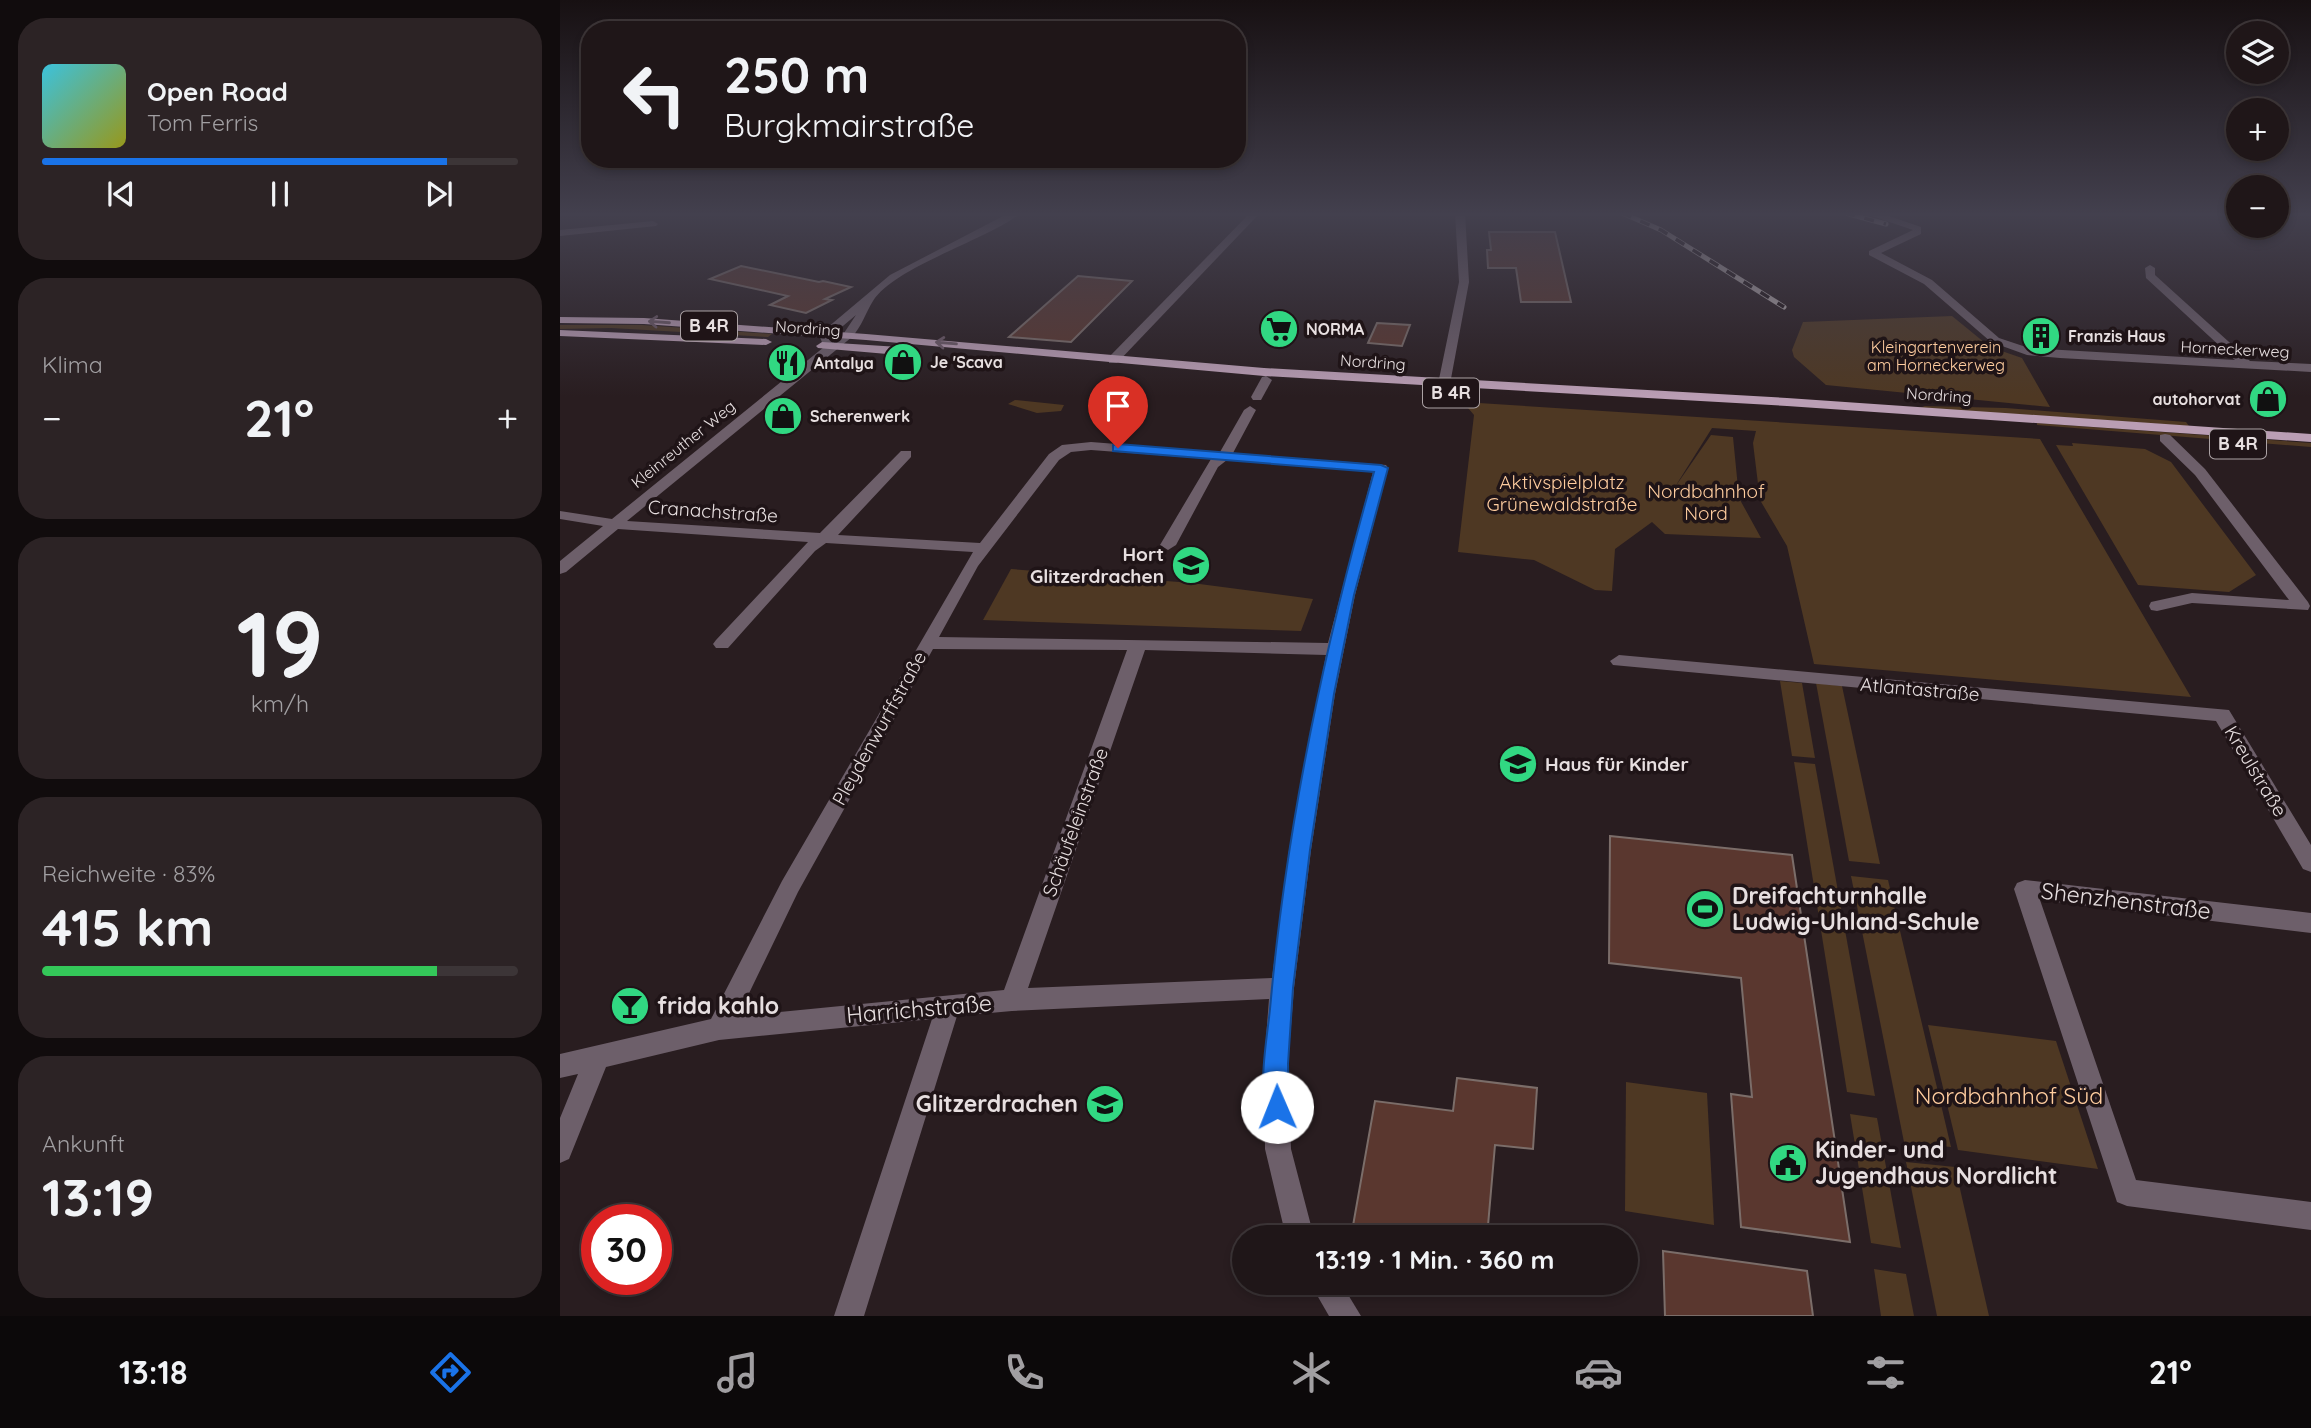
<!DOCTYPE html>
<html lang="de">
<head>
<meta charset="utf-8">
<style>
  :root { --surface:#1f1618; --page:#2c2325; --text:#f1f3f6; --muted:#a19fa2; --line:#3c3537; --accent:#1a73e8 }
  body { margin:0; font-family:Quicksand,sans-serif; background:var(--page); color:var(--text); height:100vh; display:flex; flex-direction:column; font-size:26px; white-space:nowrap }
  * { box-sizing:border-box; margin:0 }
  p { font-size:23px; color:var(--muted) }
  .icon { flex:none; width:38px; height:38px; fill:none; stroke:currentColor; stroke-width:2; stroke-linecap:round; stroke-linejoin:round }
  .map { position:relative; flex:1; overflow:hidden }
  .details { display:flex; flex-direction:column; gap:18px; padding:18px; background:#110c0d; width:560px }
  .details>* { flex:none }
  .hud { position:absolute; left:21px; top:21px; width:665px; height:147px; border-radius:28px; box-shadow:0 4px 10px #0003,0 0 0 2px var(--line); background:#1f1618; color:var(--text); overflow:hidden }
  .tools { position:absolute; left:1666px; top:21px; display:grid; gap:14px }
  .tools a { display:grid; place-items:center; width:63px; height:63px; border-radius:50%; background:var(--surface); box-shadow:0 4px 10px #0003,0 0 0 2px var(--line); font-size:35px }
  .speed { position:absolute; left:21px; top:1204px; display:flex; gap:14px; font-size:35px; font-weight:700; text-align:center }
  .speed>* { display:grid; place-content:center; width:91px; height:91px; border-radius:50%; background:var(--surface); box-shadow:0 4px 10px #0003,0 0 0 2px var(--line); line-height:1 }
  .speed .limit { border:10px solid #d22; background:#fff; color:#111 }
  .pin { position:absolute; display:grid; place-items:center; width:60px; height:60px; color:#fff; margin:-72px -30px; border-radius:50% 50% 50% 0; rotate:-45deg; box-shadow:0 0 7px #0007 }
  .pin .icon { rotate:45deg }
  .me { position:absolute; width:77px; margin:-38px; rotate:359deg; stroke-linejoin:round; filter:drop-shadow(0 0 5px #0008) }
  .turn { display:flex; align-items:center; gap:24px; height:147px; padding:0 28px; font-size:32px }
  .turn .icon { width:91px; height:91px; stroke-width:2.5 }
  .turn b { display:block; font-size:49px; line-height:60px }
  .big { font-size:52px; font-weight:800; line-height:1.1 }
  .details .tile { flex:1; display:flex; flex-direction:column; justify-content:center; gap:10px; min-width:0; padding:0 24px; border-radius:28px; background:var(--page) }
  .details .dial { align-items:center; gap:0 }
  .dial b { font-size:91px; line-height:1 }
  .song { display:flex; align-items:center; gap:21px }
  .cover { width:84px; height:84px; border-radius:10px; background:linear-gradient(135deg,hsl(190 70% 55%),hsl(60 70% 35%)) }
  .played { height:7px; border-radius:4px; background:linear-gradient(90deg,var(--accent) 85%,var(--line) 85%) }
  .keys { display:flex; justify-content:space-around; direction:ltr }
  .heat { display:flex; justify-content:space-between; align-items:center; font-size:38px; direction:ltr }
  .charge { height:10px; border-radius:5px; background:linear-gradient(90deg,#34c759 83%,var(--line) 0) }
  .trip { position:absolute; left:672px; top:1225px; width:406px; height:70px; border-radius:35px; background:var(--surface); box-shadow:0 4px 10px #0003,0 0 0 2px var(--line); font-weight:800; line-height:70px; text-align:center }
  .menu { display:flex; height:112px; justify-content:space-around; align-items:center; background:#0c090a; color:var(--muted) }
  .menu .icon { width:49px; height:49px }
  .menu .on { color:var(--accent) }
  .menu b { font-size:32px; color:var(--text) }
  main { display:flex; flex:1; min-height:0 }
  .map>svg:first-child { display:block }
  .green { fill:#4e3823 }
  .building { fill:#5a372f; stroke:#7b6d69; stroke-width:2 }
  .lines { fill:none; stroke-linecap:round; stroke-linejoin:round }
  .minor { fill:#6d5f6a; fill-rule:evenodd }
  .primary { fill:#ba9eb4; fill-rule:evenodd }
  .rail-casing { stroke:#b9b0b1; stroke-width:5 }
  .rail { stroke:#1f1417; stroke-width:3.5; stroke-dasharray:10; stroke-linecap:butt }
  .oneway { stroke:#6c5966 }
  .route { fill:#1a73e8; stroke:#114b97; stroke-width:2 }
  .labels { text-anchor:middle; stroke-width:7; stroke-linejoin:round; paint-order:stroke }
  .far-street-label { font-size:16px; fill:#e7dfe0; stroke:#1f1417 }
  .far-poi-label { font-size:16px; font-weight:bold; fill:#e7dfe0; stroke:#1f1417; text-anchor:start }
  .far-park-label { font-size:16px; fill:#ffcd9f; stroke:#1f1417 }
  .shield { fill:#1f1417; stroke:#aba2a4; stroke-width:2 }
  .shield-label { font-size:18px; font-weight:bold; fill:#e7dfe0 }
  .park-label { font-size:19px; fill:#ffcd9f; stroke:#1f1417 }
  .street-label { font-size:19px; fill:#e7dfe0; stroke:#1f1417 }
  .poi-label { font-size:19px; font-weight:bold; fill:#e7dfe0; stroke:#1f1417; text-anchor:end }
  .near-poi-label { font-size:23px; font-weight:bold; fill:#e7dfe0; stroke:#1f1417; text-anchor:start }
  .near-street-label { font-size:23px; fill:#e7dfe0; stroke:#1f1417 }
  .near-park-label { font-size:23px; fill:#ffcd9f; stroke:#1f1417 }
</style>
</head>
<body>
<main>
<section class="details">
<div class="tile">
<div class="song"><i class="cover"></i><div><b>Open Road</b><p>Tom Ferris</p></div></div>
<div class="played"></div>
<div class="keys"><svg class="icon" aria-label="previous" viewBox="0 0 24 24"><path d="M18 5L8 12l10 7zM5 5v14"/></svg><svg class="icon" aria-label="pause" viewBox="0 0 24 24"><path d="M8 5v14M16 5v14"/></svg><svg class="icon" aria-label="next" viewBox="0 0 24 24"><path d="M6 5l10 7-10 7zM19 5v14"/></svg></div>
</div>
<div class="tile"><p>Klima</p>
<div class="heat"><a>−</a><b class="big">21°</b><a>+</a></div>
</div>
<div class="tile dial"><b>19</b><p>km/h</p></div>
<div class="tile"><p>Reichweite · 83%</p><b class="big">415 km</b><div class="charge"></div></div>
<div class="tile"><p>Ankunft</p><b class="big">13:19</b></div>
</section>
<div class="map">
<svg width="1751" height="1316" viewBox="0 0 1751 1316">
  <rect width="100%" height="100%" fill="#291d20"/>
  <g class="green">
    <path d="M 1392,316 L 1430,347 L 1462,358 L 1490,407 L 1266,385 L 1234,357 L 1232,350 L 1243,322 Z"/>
    <path d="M 0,325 L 82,325 L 212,334 L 208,337 L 51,328 L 0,329 Z"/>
    <path d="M 455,400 L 504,405 L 501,411 L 477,413 L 448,404 Z"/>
    <path d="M 903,402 L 1480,439 L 1631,697 L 1254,664 L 1227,546 L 1200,500 L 1193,443 L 1196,431 L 1152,428 L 1113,490 L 1151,435 L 1173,437 L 1179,498 L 1201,538 L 1105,534 L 1092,522 L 1055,549 L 1052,591 L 1035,590 L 974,560 L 898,552 L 914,415 Z"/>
    <path d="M 1365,406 L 1446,408 L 1626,422 L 1629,426 L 1359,408 Z"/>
    <path d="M 1477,423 L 1751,443 L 1751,447 L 1477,425 Z"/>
    <path d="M 1512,443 L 1585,449 L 1611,462 L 1696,575 L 1669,592 L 1578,585 L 1496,445 L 1513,446 Z"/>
    <path d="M 451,569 L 632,583 L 753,599 L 741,631 L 423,620 Z"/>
    <path d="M 1220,681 L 1242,683 L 1255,758 L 1232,756 Z"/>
    <path d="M 1256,683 L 1282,686 L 1320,864 L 1289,861 Z"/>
    <path d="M 1234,762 L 1255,764 L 1315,1096 L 1287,1092 Z"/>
    <path d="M 1291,876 L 1328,880 L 1391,1147 L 1344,1142 Z"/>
    <path d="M 1368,1025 L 1496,1041 L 1538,1169 L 1398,1150 Z"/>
    <path d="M 1066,1082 L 1147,1093 L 1154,1225 L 1065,1211 Z"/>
    <path d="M 1290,1114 L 1317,1118 L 1341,1248 L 1311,1243 Z"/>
    <path d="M 1346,1162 L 1395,1167 L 1429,1316 L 1377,1316 Z"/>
    <path d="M 1314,1269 L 1346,1274 L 1354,1316 L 1321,1316 Z"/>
  </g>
  <g class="building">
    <path d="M 929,232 L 995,232 L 1011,302 L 961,302 L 956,268 L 928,268 L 927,250 L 931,250 Z"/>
    <path d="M 181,266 L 259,282 L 263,281 L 291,287 L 265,299 L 272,300 L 246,313 L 210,305 L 228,296 L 150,279 Z"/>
    <path d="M 518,276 L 572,281 L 511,342 L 449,337 Z"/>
    <path d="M 817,323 L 850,325 L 842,346 L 808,343 Z"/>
    <path d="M 1050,836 L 1232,855 L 1290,1242 L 1181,1227 L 1171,1094 L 1192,1097 L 1181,978 L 1049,963 Z"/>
    <path d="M 897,1078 L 977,1088 L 973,1149 L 935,1145 L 927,1237 L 791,1237 L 815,1101 L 893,1111 Z"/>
    <path d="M 1103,1251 L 1247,1271 L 1253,1316 L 1105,1316 Z"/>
  </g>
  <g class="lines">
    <g class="minor">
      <path d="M 449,213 L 461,213 C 427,240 334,267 313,301 C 306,312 302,326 292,337 L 67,521 L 260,533 L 341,451 L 351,451 L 351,457 L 278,535 L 420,543 L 489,454 L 502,445 L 531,442 L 660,452 L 684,410 L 690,406 L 696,410 L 673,453 L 826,465 L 828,468 L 795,595 L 775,694 L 751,850 L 734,988 L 728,1064 L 731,1149 L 754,1237 L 726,1237 L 705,1149 L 704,1064 L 709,999 L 452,1011 L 397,1016 L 304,1316 L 274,1316 L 372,1019 L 159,1040 L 46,1067 L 9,1159 L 0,1163 L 0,1118 L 18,1074 L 0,1078 L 0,1054 L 151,1019 L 222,881 L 413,552 L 266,543 L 255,551 L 168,648 L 156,648 L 153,644 L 156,640 L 248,542 L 58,529 L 6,572 L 0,574 L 0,561 L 43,526 L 0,519 L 0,511 L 52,519 L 264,347 L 259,335 L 261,333 L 330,275 ZM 296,315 L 284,333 L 273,341 L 271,336 ZM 531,450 L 651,459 L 600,545 L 608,550 L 616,545 L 658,467 L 667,460 L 813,472 L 768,643 L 379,637 L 418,566 L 499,460 L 511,452 ZM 373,649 L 567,650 L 444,990 L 178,1016 L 238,892 ZM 585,650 L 766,655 L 729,850 L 712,978 L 468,988 Z"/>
      <path d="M 690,213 L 700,213 L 557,363 L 549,363 L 549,357 Z"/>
      <path d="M 895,213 L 905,213 L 909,282 L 890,384 L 884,388 L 878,384 L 899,282 Z"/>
      <path d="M 1303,213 L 1320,213 L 1361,227 L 1361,234 L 1321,253 L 1372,280 L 1439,338 L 1469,348 L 1675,360 L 1586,278 L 1585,268 L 1590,265 L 1595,268 L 1595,275 L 1690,361 L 1751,364 L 1751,372 L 1500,358 L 1467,355 L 1431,342 L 1364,284 L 1309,255 L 1309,251 L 1353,230 Z"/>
      <path d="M 93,221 L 98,224 L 96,226 L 0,236 L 0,230 Z"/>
      <path d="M 706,376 L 712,380 L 701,400 L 693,400 L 691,397 L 702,377 Z"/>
      <path d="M 1605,434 L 1610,435 L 1645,469 L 1748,602 L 1750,606 L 1748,610 L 1632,603 L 1597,611 L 1591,610 L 1589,606 L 1591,602 L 1632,593 L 1729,600 L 1635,475 L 1600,441 L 1600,435 Z"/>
      <path d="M 1059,655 L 1669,710 L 1751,845 L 1751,872 L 1743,869 L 1656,721 L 1053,665 L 1050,661 Z"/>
      <path d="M 1465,880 L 1751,913 L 1751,933 L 1480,900 L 1576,1180 L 1751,1202 L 1751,1230 L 1567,1206 L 1557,1202 L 1454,889 L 1457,883 Z"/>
      <path d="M 750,1283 L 781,1283 L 801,1316 L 769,1316 Z"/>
    </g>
    <g class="primary">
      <path d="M 0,317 L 84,318 L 306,334 L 704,368 L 1227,398 L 1751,434 L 1751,442 L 1227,406 L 704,376 L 306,340 L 84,324 L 0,323 Z"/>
      <path d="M 0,330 L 206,339 L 212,342 L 206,345 L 0,336 Z"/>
      <path d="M 262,342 L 339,347 L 345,351 L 339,355 L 258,348 L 256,346 Z"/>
    </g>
    <g class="rail-casing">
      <g id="rail">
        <path d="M 1062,213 L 1101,230 L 1224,307"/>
        <path d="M 1285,213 L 1326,224"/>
      </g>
    </g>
    <use href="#rail" class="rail"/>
  </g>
  <defs><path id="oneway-shaft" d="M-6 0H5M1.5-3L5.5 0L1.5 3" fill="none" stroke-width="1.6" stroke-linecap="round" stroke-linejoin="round" transform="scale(1.75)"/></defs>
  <g class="oneway">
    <use href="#oneway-shaft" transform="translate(99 322) rotate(-176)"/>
    <use href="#oneway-shaft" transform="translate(386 343) rotate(-175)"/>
  </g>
  <linearGradient id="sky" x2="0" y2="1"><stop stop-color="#171012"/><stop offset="0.54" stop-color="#43404e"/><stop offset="1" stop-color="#43404e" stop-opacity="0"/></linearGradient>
  <rect width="1751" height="397" fill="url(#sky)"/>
  <path class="route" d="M 558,444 L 821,465 L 828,468 L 794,595 L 774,694 L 750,850 L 733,988 L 728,1064 L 729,1107 L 725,1115 L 717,1118 L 709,1115 C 697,1088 707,1039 710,1009 C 726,827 764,647 814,472 L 553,451 L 553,445 Z"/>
  <defs>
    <g id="supermarket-disc" transform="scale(2.0125)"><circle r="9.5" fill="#31d882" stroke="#1f1417"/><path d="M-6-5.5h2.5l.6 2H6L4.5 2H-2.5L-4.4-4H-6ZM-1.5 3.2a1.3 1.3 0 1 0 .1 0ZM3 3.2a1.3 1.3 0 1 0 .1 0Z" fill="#111"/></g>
    <g id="building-disc" transform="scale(2.0125)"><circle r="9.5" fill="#31d882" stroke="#1f1417"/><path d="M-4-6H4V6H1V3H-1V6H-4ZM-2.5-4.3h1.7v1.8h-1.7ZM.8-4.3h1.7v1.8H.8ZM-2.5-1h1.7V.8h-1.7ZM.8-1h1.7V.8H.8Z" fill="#111"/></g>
    <g id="shop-disc" transform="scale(2.0125)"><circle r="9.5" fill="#31d882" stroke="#1f1417"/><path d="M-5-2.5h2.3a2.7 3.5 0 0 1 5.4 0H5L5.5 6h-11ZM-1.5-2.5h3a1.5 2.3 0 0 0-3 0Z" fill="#111"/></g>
    <g id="restaurant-disc" transform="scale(2.0125)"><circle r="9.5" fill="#31d882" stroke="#1f1417"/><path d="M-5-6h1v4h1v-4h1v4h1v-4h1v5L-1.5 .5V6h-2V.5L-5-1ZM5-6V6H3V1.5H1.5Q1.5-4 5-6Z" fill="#111"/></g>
    <g id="school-disc" transform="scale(2.0125)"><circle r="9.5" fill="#31d882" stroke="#1f1417"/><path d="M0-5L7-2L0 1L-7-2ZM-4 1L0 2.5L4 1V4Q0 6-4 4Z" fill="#111"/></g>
    <g id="stadium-disc" transform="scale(2.0125)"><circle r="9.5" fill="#31d882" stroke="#1f1417"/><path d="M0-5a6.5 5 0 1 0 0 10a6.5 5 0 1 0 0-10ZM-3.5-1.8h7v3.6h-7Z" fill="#111"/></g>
    <g id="bar-disc" transform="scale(2.0125)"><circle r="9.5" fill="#31d882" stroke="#1f1417"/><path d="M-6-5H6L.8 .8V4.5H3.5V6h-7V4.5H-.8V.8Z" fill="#111"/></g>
    <g id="civic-disc" transform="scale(2.0125)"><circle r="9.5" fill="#31d882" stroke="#1f1417"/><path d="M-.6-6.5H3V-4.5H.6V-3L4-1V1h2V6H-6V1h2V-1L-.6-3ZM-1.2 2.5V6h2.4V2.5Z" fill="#111"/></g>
  </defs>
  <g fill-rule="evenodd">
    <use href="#supermarket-disc" x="719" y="329"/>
    <use href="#building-disc" x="1481" y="336"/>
    <use href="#shop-disc" x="343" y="362"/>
    <use href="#restaurant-disc" x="227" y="363"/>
    <use href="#shop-disc" x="1708" y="399"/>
    <use href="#shop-disc" x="223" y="416"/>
    <use href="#school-disc" x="631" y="565"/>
    <use href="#school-disc" x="958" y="764"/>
    <use href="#stadium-disc" x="1145" y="909"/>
    <use href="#bar-disc" x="70" y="1006"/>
    <use href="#school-disc" x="545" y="1104"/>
    <use href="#civic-disc" x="1228" y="1163"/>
  </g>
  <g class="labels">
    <g class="far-street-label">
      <text transform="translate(248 328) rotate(4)" y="6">Nordring</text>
      <text transform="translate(1675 349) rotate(3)" y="6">Horneckerweg</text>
      <text transform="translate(813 362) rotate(4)" y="6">Nordring</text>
      <text transform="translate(1379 395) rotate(4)" y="6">Nordring</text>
      <text transform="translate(123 444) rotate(-39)" y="6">Kleinreuther Weg</text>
    </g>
    <g class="far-poi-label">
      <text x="746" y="335">NORMA</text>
      <text x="1508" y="342">Franzis Haus</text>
      <text x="370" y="368">Je 'Scava</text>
      <text x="254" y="369">Antalya</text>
      <text x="1681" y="405" text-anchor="end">autohorvat</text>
      <text x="250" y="422">Scherenwerk</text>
    </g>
    <g class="far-park-label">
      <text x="1376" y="353">Kleingartenverein<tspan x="1376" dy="18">am Horneckerweg</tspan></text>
    </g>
    <g class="shield">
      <rect x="121" y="311.5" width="56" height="29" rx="5"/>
      <rect x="863" y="378.5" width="56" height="29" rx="5"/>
      <rect x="1650" y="429.5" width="56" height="29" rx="5"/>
    </g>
    <g class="shield-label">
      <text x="149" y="332">B 4R</text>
      <text x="891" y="399">B 4R</text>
      <text x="1678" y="450">B 4R</text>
    </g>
    <g class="park-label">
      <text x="1002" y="489">Aktivspielplatz<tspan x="1002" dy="22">Grünewaldstraße</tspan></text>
      <text x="1146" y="498">Nordbahnhof<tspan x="1146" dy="22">Nord</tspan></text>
    </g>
    <g class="street-label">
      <text transform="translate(153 511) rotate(4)" y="7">Cranachstraße</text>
      <text transform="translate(1360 689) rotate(5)" y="7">Atlantastraße</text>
      <text transform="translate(319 728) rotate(-61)" y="7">Pleydenwurffstraße</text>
      <text transform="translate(1696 771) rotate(59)" y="7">Kreulstraße</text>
      <text transform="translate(515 822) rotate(-70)" y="7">Schäufeleinstraße</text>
    </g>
    <g class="poi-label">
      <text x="604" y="561">Hort<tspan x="604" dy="22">Glitzerdrachen</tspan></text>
      <text x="985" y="771" text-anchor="start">Haus für Kinder</text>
    </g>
    <g class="near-poi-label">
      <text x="1172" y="904">Dreifachturnhalle<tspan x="1172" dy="26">Ludwig-Uhland-Schule</tspan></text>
      <text x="97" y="1014">frida kahlo</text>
      <text x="518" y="1112" text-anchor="end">Glitzerdrachen</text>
      <text x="1255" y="1158">Kinder- und<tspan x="1255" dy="26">Jugendhaus Nordlicht</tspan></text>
    </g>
    <g class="near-street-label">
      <text transform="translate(1566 901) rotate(7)" y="8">Shenzhenstraße</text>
      <text transform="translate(359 1009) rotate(-5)" y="8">Harrichstraße</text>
    </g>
    <g class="near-park-label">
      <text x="1449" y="1104">Nordbahnhof Süd</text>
    </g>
  </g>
</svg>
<div class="tools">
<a><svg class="icon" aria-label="layers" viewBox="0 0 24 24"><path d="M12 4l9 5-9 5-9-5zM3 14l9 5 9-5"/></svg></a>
<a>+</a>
<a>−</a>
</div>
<div class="speed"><div class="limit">30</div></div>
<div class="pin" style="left:558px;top:448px;background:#d93025"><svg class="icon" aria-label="arrive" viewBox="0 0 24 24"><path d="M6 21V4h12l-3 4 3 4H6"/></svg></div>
<svg class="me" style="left:717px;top:1107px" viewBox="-20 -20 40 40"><circle r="19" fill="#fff"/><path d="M0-13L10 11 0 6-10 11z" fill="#1a73e8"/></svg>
<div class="trip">13:19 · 1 Min. · 360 m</div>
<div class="hud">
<div class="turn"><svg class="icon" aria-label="left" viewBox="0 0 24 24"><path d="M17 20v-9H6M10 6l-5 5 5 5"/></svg><div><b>250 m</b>Burgkmairstraße</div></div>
</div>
</div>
</main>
<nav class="menu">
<b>13:18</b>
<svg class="icon on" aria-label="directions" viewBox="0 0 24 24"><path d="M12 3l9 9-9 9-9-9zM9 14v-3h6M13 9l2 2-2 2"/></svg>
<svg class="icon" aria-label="music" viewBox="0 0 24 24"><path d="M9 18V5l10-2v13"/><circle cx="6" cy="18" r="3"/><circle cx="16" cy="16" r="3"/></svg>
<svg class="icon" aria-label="phone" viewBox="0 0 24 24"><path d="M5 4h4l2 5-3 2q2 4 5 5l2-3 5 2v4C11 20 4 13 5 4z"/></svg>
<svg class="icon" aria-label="climate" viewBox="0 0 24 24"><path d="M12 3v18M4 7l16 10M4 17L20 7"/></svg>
<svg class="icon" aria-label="car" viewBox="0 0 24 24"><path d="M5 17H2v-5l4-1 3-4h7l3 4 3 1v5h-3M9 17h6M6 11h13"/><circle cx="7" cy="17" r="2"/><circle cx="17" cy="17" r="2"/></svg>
<svg class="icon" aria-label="filters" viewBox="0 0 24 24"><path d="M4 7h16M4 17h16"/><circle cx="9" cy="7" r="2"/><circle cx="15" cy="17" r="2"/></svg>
<b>21°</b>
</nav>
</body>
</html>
